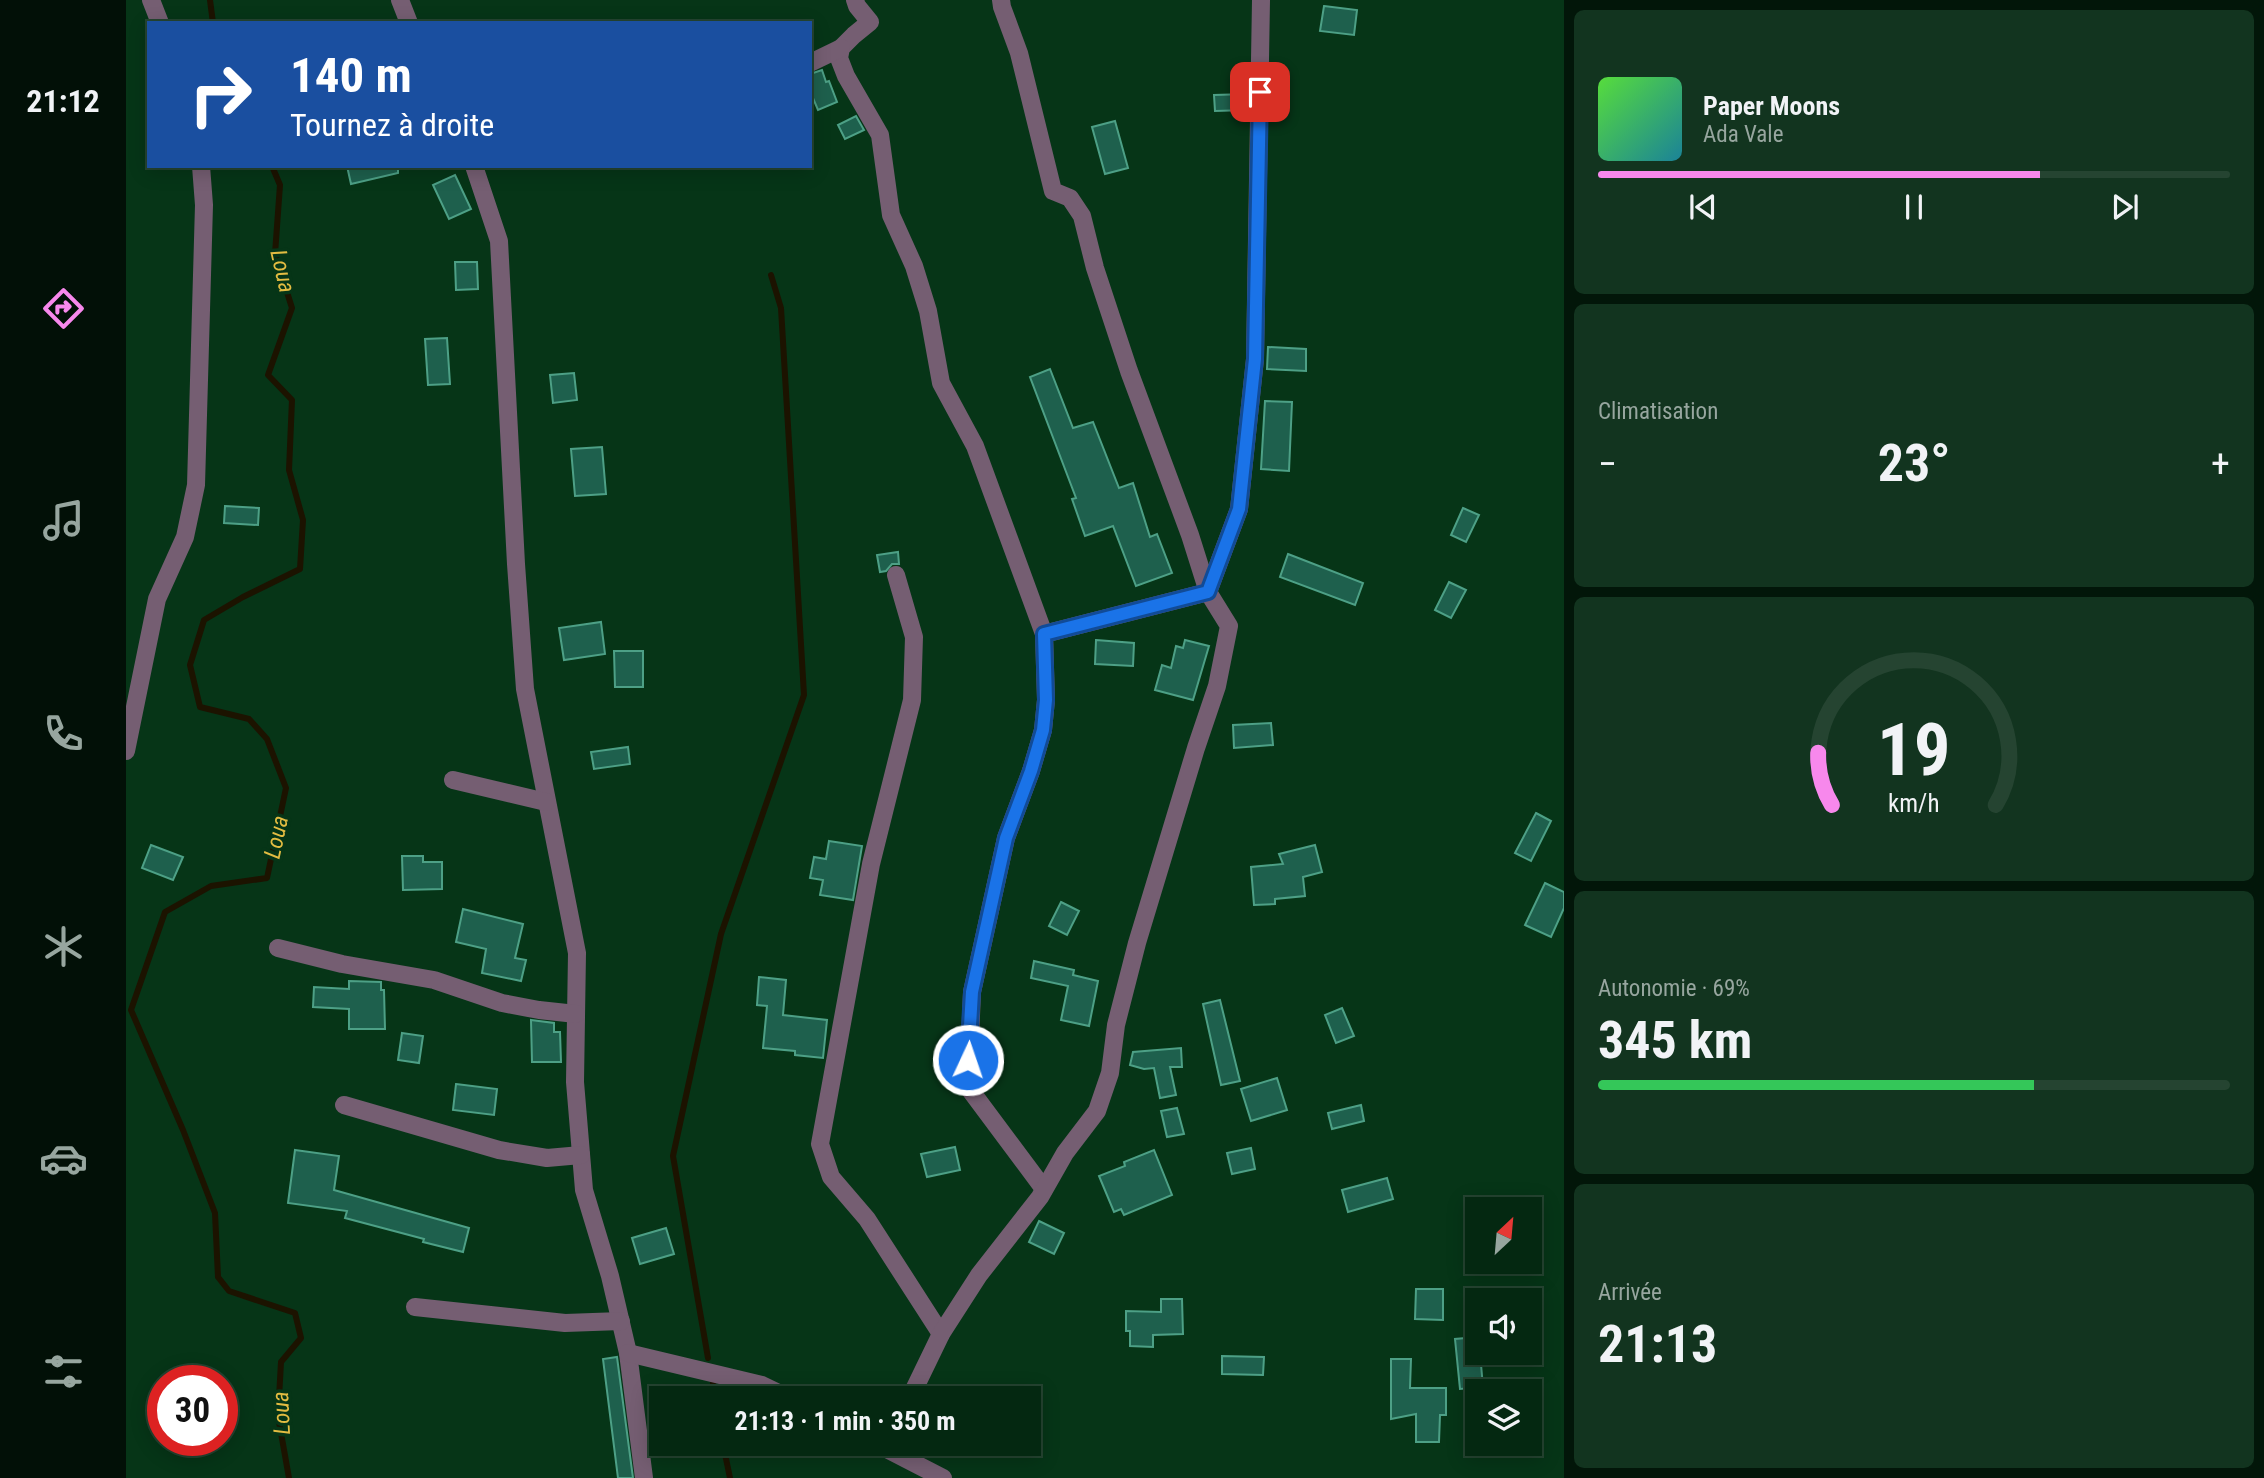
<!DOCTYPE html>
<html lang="fr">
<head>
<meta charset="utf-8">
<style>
  :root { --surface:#042811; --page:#12341f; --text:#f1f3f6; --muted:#97a69f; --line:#254431; --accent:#f788ec }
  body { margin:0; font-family:"Roboto Condensed",sans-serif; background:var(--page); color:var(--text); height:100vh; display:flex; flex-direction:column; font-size:26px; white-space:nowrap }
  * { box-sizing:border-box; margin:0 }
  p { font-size:23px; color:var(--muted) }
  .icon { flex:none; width:38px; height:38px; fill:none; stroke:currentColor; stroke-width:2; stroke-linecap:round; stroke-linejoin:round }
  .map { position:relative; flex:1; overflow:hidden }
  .details { display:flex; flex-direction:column; gap:10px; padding:10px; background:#021609; width:700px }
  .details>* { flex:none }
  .top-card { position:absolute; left:21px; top:21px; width:665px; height:147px; border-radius:0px; box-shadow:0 4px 18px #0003,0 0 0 2px var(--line); background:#1a4fa0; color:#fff; overflow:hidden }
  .needle { width:46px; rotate:26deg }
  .controls { position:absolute; left:1339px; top:1197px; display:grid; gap:14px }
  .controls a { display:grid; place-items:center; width:77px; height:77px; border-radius:0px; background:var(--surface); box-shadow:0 4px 18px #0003,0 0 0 2px var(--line); font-size:35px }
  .speed { position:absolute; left:21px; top:1365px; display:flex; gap:14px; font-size:35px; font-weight:700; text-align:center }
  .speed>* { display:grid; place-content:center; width:91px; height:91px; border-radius:50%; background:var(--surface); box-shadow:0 4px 18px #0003,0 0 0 2px var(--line); line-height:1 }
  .speed .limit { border:10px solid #d22; background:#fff; color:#111 }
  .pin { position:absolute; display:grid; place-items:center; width:60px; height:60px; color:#fff; margin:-30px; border-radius:14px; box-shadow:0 4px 10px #0006 }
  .me { position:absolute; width:77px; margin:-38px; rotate:3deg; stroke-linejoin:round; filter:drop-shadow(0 0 5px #0008) }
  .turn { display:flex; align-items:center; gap:24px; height:147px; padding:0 28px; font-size:32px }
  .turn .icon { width:91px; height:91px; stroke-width:2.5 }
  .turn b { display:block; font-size:49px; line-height:60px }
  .big { font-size:52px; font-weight:700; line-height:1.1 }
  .details .card { flex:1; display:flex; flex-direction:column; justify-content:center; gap:10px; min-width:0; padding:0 24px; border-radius:10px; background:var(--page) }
  .details .dial { align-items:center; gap:0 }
  .dial svg { height:182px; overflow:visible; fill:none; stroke:var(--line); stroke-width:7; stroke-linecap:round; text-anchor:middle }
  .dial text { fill:var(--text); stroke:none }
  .song { display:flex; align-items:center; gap:21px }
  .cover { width:84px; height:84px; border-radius:10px; background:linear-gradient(135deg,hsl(110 70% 55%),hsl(190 70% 35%)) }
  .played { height:7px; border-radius:4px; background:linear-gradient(90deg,var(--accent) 70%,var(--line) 70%) }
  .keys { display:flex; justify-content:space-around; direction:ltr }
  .heat { display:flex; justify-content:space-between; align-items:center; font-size:38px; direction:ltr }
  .charge { height:10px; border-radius:5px; background:linear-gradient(90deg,#34c759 69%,var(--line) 0) }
  .trip { position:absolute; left:523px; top:1386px; width:392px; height:70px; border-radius:0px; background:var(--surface); box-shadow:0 4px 18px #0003,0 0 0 2px var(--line); font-weight:700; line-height:70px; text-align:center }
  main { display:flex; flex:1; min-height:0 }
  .menu { display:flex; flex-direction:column; width:126px; justify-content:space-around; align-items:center; background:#021007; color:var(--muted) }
  .menu .icon { width:49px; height:49px }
  .menu .active { color:var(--accent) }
  .menu b { font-size:32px; color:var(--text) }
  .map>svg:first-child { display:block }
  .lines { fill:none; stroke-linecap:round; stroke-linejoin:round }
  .stream { stroke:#1c1300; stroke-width:6 }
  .building { fill:#1e604d; stroke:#4da086; stroke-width:2 }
  .minor { stroke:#755e72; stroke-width:18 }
  .route-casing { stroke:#114b97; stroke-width:18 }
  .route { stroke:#1a73e8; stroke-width:12 }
  .labels { text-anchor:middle; stroke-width:7; stroke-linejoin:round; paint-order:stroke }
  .water-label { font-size:23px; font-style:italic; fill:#e3bc42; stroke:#063517 }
</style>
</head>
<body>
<main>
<nav class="menu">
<b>21:12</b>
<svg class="icon active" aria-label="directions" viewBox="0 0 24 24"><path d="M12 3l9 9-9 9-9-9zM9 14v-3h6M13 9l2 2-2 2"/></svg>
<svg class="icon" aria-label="music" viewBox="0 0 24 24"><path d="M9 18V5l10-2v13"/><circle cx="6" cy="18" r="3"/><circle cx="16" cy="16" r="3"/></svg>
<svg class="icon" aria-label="phone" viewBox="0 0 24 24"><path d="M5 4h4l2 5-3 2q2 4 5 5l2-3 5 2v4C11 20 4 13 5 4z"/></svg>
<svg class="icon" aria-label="climate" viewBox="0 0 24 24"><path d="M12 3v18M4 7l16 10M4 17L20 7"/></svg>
<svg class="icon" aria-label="car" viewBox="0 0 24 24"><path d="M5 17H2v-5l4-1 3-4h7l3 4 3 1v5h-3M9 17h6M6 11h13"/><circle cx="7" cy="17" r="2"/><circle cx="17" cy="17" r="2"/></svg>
<svg class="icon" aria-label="filters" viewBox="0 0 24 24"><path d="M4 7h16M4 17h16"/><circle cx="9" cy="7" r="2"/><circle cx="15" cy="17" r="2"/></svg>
</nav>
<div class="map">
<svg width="1438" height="1478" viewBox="0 0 1438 1478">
  <rect width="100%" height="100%" fill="#063517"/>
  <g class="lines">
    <g class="stream">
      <path d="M 84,0 L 87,23"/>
      <path d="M 146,166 L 154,185 L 149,254 L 166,308 L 142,375 L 166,400 L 163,470 L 177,520 L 174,569 L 117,597 L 78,620 L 64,665 L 74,707 L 123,719 L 141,739 L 160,788 L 141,878 L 85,886 L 39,912 L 5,1010 L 57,1130 L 89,1213 L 92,1277 L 103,1291 L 169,1313 L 175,1338 L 155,1362 L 152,1416 L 163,1478"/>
      <path d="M 582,1358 L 547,1156 L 595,934 L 678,695 L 655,308 L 645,275"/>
      <path d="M 587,1384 L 589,1398"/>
      <path d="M 597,1444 L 604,1478"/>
    </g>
  </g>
  <g class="building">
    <path d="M 1198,6 L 1231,10 L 1228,35 L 1194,31 Z"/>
    <path d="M 696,70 L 700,82 L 703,81 L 711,102 L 692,110 L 684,91 L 684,74 Z"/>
    <path d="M 1121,94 L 1121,110 L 1089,111 L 1088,95 Z"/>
    <path d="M 730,116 L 738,130 L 719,139 L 712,125 Z"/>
    <path d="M 989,121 L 1002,168 L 979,174 L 966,127 Z"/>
    <path d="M 221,166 L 272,166 L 272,173 L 225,184 Z"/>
    <path d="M 329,175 L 345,209 L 323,219 L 307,185 Z"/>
    <path d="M 329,262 L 351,262 L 352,289 L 330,290 Z"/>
    <path d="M 321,338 L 324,384 L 302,385 L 299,339 Z"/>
    <path d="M 1142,347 L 1180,349 L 1180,371 L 1141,369 Z"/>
    <path d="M 924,369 L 947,428 L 967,422 L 993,488 L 1007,483 L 1024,537 L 1031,534 L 1046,573 L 1010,586 L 987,526 L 959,536 L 946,499 L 950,498 L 904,377 Z"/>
    <path d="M 448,373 L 451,400 L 427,403 L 424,375 Z"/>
    <path d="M 1139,401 L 1166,402 L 1163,471 L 1135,469 Z"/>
    <path d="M 476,447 L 480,494 L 449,496 L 445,449 Z"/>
    <path d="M 99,506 L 133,508 L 132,525 L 98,523 Z"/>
    <path d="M 1337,508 L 1353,515 L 1340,542 L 1325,535 Z"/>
    <path d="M 772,552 L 773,564 L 766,564 L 760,571 L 754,572 L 751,555 Z"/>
    <path d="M 1162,554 L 1237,583 L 1229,605 L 1154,577 Z"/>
    <path d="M 1323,582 L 1340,590 L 1325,618 L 1309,610 Z"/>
    <path d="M 475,622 L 479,654 L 438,660 L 433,628 Z"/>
    <path d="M 970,640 L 1008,643 L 1007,666 L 969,664 Z"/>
    <path d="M 1059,640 L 1083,646 L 1067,700 L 1029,690 L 1036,665 L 1045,668 L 1050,646 L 1057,648 Z"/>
    <path d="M 488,651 L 517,651 L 517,687 L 489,687 Z"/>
    <path d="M 1145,723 L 1147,745 L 1108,748 L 1107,725 Z"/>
    <path d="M 502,747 L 504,764 L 468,769 L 465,752 Z"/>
    <path d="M 1410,813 L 1425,821 L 1405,861 L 1389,853 Z"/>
    <path d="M 703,841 L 736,846 L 727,900 L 694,895 L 697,880 L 684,878 L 688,857 L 700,859 Z"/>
    <path d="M 25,845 L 57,857 L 47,880 L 16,868 Z"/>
    <path d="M 1189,845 L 1196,872 L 1177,877 L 1179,896 L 1149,899 L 1149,904 L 1128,905 L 1125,867 L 1157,864 L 1153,854 Z"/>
    <path d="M 276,856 L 297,856 L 297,862 L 316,862 L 316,889 L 277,890 Z"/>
    <path d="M 1419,883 L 1438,892 L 1438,908 L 1425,937 L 1399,925 Z"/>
    <path d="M 935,902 L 953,911 L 941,935 L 923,926 Z"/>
    <path d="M 337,909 L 397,924 L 389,958 L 400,960 L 395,981 L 356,973 L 360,949 L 330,942 Z"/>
    <path d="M 908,961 L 948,970 L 947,975 L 972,981 L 963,1026 L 935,1020 L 942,986 L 905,978 Z"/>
    <path d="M 633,977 L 660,980 L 657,1015 L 701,1020 L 697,1058 L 669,1055 L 669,1051 L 637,1048 L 641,1006 L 631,1005 Z"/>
    <path d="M 223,981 L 255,982 L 255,990 L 258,990 L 259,1029 L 223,1029 L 223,1009 L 187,1007 L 188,987 L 223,989 Z"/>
    <path d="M 1094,1000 L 1114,1081 L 1095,1085 L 1077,1004 Z"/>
    <path d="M 1216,1008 L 1228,1036 L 1210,1043 L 1199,1015 Z"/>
    <path d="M 405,1020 L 428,1023 L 428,1032 L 434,1032 L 435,1062 L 406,1062 Z"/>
    <path d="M 276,1033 L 297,1036 L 293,1063 L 272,1060 Z"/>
    <path d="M 1055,1048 L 1056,1067 L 1044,1067 L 1050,1095 L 1034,1098 L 1028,1068 L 1018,1069 L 1004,1065 L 1007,1052 Z"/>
    <path d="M 1151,1078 L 1161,1110 L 1125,1121 L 1115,1089 Z"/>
    <path d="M 330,1084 L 371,1089 L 368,1115 L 327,1110 Z"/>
    <path d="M 1235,1105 L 1238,1121 L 1206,1129 L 1202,1113 Z"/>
    <path d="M 1051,1108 L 1058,1134 L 1041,1137 L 1035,1111 Z"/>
    <path d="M 829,1147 L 834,1170 L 801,1177 L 795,1154 Z"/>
    <path d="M 1125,1148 L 1129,1169 L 1106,1174 L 1101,1153 Z"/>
    <path d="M 169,1150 L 213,1156 L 208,1190 L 343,1228 L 337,1252 L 297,1242 L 298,1239 L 219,1218 L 221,1211 L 162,1203 Z"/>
    <path d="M 1028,1150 L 1046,1195 L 998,1215 L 995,1209 L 988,1212 L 973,1176 L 999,1166 L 998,1162 Z"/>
    <path d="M 1261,1178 L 1267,1199 L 1222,1212 L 1216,1190 Z"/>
    <path d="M 913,1221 L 938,1233 L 928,1254 L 903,1242 Z"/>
    <path d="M 540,1228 L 548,1254 L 514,1264 L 506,1238 Z"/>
    <path d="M 1290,1289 L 1317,1289 L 1317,1320 L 1289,1319 Z"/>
    <path d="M 1035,1299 L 1056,1299 L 1057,1334 L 1027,1335 L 1027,1347 L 1004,1346 L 1004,1331 L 1000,1331 L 1000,1311 L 1035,1312 Z"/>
    <path d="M 1351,1337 L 1351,1353 L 1354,1353 L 1357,1387 L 1334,1389 L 1329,1339 Z"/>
    <path d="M 1096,1356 L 1138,1357 L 1137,1375 L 1096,1374 Z"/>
    <path d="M 491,1357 L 507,1478 L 492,1478 L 477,1359 Z"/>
    <path d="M 1265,1359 L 1285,1359 L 1284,1388 L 1320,1388 L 1320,1415 L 1314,1415 L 1313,1442 L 1290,1442 L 1290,1414 L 1265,1419 Z"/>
  </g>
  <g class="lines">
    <g class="minor">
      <path d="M 25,0 L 34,23"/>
      <path d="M 274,0 L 283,23"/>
      <path d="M 729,0 L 731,6 L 744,22 L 728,35 L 715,48 L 713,58 L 720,76 L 754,135 L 765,215 L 788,266 L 802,311 L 815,383 L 849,446 L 918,634"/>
      <path d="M 684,63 L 715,48"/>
      <path d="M 348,166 L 373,241 L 390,564 L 399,689 L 451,953 L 449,1082 L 458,1190 L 484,1276 L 502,1353 L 518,1478"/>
      <path d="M 770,575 L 788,637 L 786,700 L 745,864 L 694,1144 L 705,1177 L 741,1219 L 815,1334"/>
      <path d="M 1082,592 L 1113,509 L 1129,359 L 1135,0"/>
      <path d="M 0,751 L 31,599 L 59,537 L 70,485 L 78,205 L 75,166"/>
      <path d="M 327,780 L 420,802"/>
      <path d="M 152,948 L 216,964 L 308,980 L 376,1003 L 413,1010 L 450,1014"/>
      <path d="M 218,1105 L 373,1150 L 421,1158 L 455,1155"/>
      <path d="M 918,1189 L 842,1087 L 846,992 L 880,838 L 905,771 L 917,730 L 920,700 L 918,634 L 1082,592"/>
      <path d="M 289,1307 L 439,1323 L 495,1321"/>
      <path d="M 502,1353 L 636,1385 L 663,1398"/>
      <path d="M 784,1398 L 815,1334 L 853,1275 L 914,1197 L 939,1153 L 971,1111 L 984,1073 L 990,1025 L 1011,943 L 1070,748 L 1091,686 L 1103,626 L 1082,592 L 1064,535 L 1003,371 L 969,268 L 956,216 L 944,198 L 927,191 L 893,53 L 876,7 L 875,0"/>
      <path d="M 751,1444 L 817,1478"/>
    </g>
  </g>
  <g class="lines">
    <g class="route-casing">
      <path id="route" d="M 842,1060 L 846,992 L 880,838 L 905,771 L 917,730 L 920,700 L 918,634 L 1082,592 L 1113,509 L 1129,359 L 1134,92"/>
    </g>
    <use href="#route" class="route"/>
  </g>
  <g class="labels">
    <g class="water-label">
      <text transform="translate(157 271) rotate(77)" y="8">Loua</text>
      <text transform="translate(150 837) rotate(-78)" y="8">Loua</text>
      <text transform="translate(155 1413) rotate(-93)" y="8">Loua</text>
    </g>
  </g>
</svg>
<div class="controls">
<a><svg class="needle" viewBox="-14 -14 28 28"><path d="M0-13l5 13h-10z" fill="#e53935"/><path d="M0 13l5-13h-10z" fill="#97a69f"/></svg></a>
<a><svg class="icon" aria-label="sound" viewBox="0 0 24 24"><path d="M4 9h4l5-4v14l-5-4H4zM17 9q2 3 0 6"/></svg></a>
<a><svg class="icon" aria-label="layers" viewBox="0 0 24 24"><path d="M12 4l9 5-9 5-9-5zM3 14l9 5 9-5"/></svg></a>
</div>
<div class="speed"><div class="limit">30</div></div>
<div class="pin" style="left:1134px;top:92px;background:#d93025"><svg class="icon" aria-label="arrive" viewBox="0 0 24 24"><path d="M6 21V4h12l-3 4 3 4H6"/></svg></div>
<svg class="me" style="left:842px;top:1060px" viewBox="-20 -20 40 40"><circle r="17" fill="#1a73e8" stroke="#fff" stroke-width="3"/><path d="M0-11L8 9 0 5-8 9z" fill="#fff"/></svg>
<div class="trip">21:13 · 1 min · 350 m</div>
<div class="top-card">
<div class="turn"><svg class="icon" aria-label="right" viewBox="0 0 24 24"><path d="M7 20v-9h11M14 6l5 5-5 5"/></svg><div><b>140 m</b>Tournez à droite</div></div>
</div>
</div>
<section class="details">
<div class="card">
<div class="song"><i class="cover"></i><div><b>Paper Moons</b><p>Ada Vale</p></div></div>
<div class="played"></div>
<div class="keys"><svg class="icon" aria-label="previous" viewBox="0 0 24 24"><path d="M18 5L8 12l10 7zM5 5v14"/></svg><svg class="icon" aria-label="pause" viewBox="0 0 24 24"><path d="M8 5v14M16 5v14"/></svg><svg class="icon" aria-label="next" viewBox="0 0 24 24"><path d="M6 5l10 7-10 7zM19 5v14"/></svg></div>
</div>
<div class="card"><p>Climatisation</p>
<div class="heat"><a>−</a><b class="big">23°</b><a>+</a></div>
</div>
<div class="card dial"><svg viewBox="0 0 100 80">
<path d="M14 69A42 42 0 1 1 86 69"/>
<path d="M14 69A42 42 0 0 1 8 46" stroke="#f788ec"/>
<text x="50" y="56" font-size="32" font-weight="700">19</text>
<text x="50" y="72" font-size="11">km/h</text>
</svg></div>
<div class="card"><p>Autonomie · 69%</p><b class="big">345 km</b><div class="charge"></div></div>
<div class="card"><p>Arrivée</p><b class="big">21:13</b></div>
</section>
</main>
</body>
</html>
